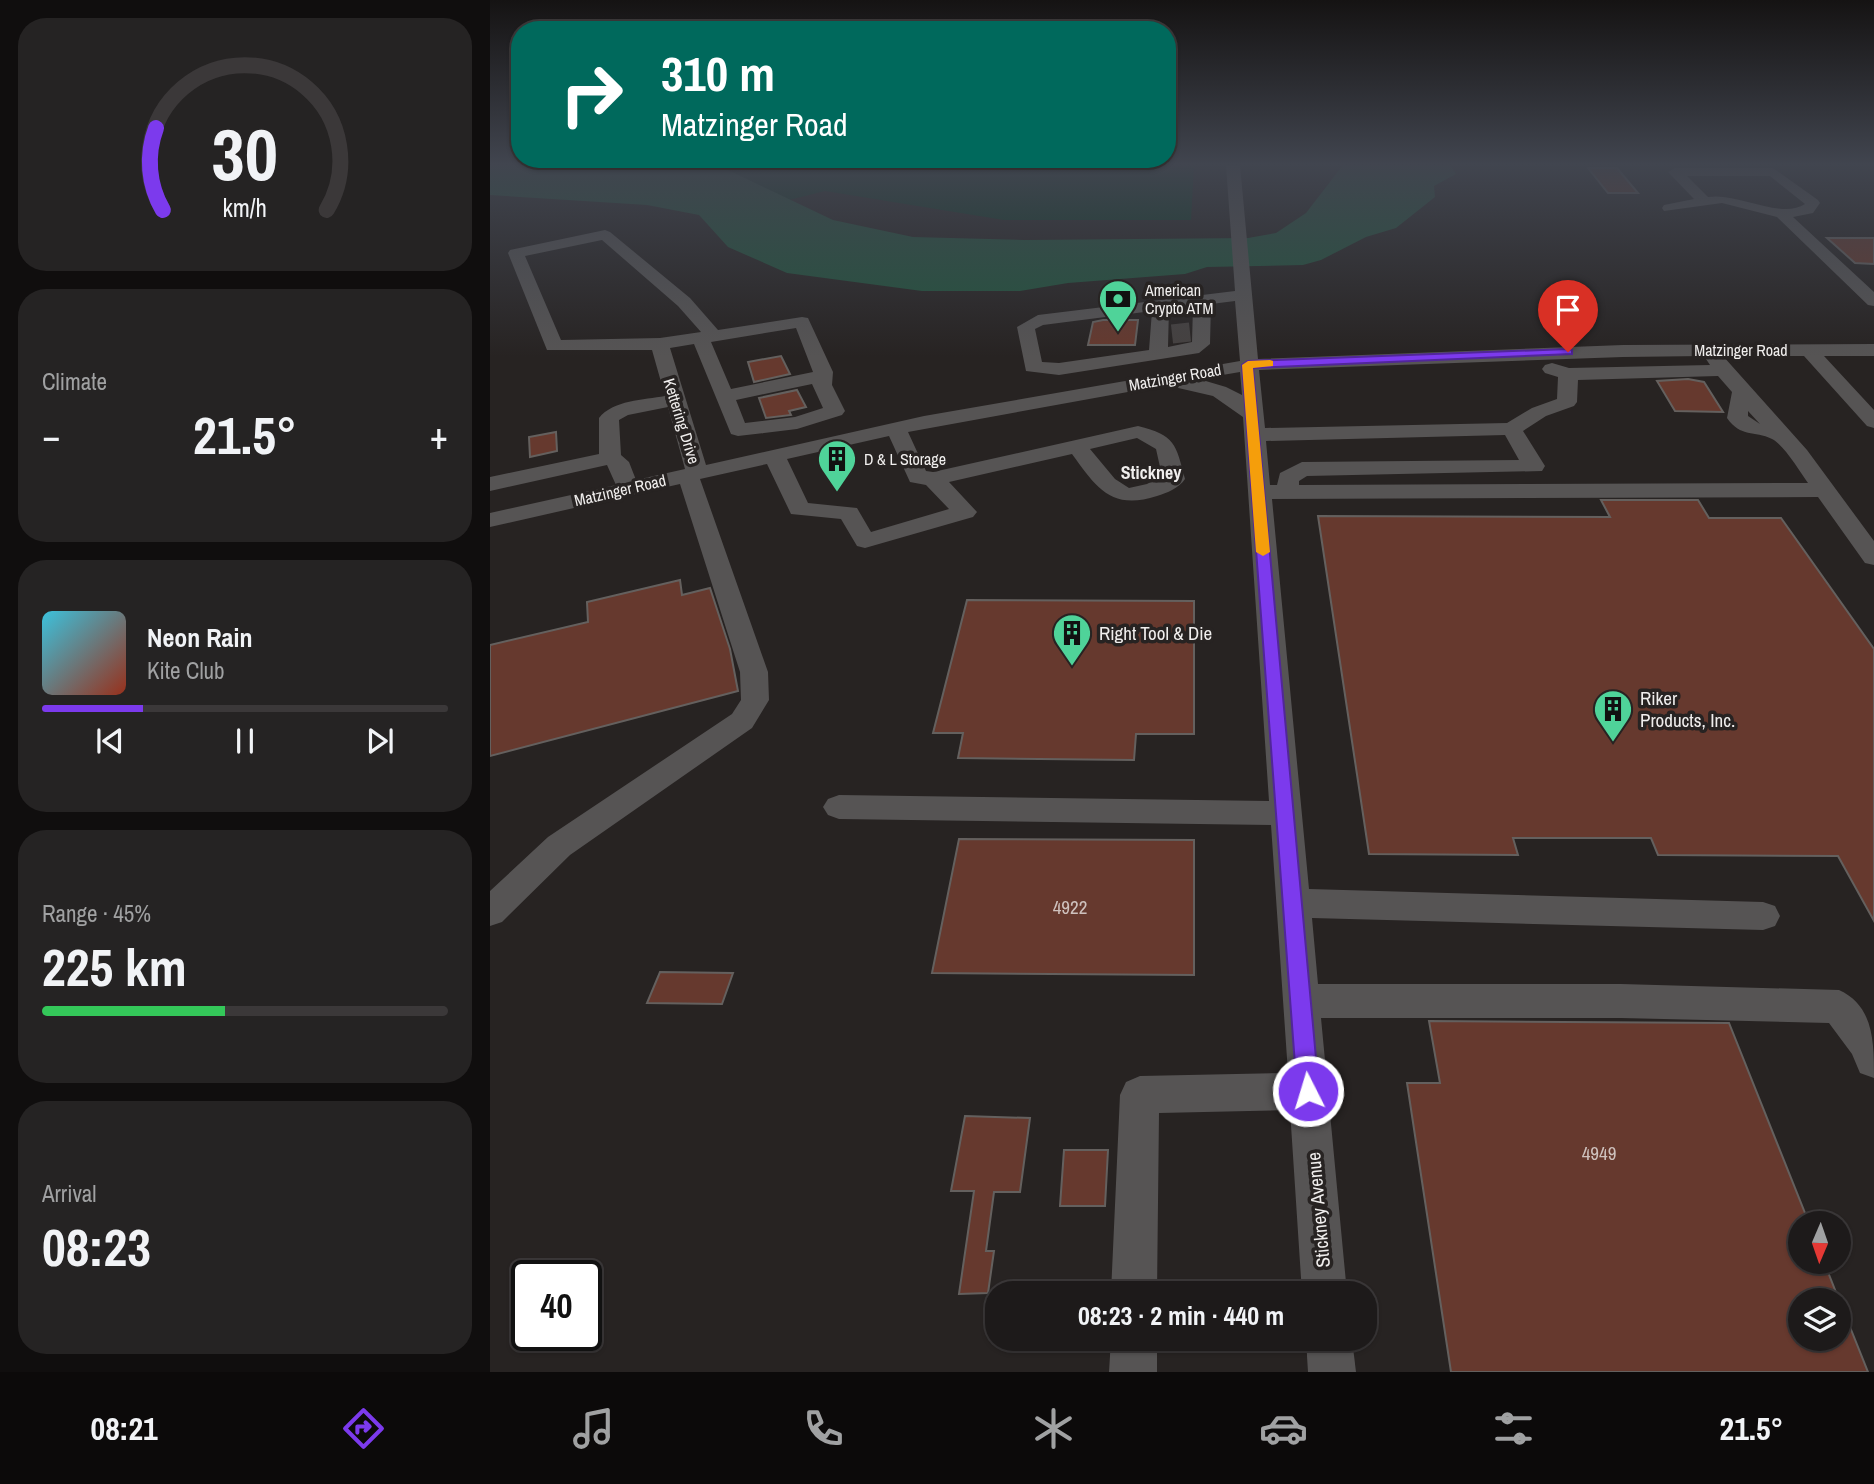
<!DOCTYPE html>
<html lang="en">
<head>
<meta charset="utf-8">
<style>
  :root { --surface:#1d1a1a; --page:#252323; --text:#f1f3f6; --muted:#a0a1a2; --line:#3b3839; --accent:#7c3aed }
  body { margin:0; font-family:"Archivo Narrow",sans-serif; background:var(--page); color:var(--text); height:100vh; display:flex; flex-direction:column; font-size:26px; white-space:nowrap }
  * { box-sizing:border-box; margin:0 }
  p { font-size:23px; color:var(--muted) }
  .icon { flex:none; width:38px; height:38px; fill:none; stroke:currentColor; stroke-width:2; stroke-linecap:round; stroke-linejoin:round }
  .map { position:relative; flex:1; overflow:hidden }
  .panel { display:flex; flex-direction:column; gap:18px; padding:18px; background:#100e0e; width:490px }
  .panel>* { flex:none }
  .guide { position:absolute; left:21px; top:21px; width:665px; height:147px; border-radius:28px; box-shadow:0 2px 5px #0004,0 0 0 2px var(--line); background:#00695c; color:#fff; overflow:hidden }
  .needle { width:46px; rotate:182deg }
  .tools { position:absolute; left:1298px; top:1211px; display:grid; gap:14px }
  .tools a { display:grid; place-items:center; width:63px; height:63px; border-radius:50%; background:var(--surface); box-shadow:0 2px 5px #0004,0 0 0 2px var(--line); font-size:35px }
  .speed { position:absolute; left:21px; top:1260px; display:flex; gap:14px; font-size:35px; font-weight:700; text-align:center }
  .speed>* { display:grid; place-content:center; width:91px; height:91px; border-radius:50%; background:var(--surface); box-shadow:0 2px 5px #0004,0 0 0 2px var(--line); line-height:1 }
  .speed .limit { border:4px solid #111; border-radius:10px; background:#fff; color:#111 }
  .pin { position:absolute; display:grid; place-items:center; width:60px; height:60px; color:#fff; margin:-72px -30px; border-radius:50% 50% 50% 0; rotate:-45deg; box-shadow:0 0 7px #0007 }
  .pin .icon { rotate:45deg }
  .me { position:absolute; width:77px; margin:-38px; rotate:355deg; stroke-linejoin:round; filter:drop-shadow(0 0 5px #0008) }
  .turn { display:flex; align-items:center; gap:24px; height:147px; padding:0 35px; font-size:32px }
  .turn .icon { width:91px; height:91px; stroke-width:2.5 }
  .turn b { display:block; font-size:49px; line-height:60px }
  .big { font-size:52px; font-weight:700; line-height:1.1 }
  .panel .tile { flex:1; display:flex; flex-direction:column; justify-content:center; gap:10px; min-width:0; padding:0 24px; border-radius:28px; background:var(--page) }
  .panel .dial { align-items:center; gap:0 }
  .dial svg { height:182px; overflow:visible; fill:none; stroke:var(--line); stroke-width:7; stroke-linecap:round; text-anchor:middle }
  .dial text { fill:var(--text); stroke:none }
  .song { display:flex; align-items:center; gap:21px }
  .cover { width:84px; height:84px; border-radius:10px; background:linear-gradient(135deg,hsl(190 70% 55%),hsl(10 70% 35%)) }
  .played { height:7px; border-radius:4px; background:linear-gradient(90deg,var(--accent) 25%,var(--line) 25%) }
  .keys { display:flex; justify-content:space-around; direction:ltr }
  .heat { display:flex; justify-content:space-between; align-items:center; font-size:38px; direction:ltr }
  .charge { height:10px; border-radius:5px; background:linear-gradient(90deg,#34c759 45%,var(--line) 0) }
  .trip { position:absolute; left:495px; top:1281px; width:392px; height:70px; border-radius:28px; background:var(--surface); box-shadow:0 2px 5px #0004,0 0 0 2px var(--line); font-weight:700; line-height:70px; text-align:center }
  .tabs { display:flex; height:112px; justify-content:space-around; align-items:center; background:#0c0a0a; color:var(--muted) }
  .tabs .icon { width:49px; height:49px }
  .tabs .on { color:var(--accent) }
  .tabs b { font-size:32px; color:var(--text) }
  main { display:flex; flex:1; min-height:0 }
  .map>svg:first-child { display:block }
  .green { fill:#093824 }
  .water { fill:#22543d }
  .building { fill:#66392e; stroke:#64605e; stroke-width:2 }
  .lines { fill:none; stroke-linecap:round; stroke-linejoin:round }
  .minor-tunnel { stroke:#454140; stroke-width:19; stroke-dasharray:19 10; stroke-linecap:butt }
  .minor { fill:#565454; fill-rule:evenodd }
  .route { fill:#7c3aed; stroke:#51269a; stroke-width:2 }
  .slow { fill:#f59e0b }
  .labels { text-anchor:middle; stroke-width:7; stroke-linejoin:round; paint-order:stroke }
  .far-poi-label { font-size:16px; fill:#f0eeed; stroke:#272322; text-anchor:start }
  .far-street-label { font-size:16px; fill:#f0eeed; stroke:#272322 }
  .far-neighbourhood-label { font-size:18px; font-weight:bold; fill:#f0eeed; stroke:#272322 }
  .poi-label { font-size:19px; fill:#f0eeed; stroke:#272322; text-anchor:start }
  .near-number-label { font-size:19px; fill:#cec1bd }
  .street-label { font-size:19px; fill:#f0eeed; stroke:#272322 }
</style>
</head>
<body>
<main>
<section class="panel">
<div class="tile dial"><svg viewBox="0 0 100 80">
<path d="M14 69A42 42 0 1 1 86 69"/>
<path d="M14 69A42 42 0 0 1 11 33" stroke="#7c3aed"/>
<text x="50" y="56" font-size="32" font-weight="700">30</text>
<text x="50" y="72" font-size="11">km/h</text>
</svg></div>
<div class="tile"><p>Climate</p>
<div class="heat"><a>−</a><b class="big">21.5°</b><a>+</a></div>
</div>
<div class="tile">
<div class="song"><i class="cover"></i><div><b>Neon Rain</b><p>Kite Club</p></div></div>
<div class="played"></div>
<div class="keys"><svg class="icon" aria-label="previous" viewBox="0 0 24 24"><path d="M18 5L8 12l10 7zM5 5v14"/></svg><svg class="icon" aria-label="pause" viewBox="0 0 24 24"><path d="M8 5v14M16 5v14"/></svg><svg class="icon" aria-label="next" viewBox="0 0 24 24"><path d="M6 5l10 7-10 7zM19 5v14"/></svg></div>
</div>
<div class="tile"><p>Range · 45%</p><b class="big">225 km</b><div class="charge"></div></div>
<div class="tile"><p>Arrival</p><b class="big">08:23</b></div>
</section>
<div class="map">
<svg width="1384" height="1372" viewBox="0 0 1384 1372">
  <rect width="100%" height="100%" fill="#272322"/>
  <path class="green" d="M 244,165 L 704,165 L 701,220 L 514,220 L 335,191 L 299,200 L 237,170 Z"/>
  <path class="water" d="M 0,165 L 244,165 L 238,170 L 343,220 L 423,237 L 535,240 L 758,238 L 786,233 L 816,213 L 853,165 L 960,165 L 966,174 L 944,186 L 945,197 L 906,228 L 876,237 L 831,260 L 813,265 L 717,267 L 695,274 L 578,283 L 530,291 L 432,291 L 297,273 L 238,247 L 209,215 L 157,205 L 0,195 Z"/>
  <g class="building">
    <path d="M 1098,168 L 1127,168 L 1148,193 L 1118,193 Z"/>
    <path d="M 1337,238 L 1384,238 L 1384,264 L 1365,263 Z"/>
    <path d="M 613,320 L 648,320 L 645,345 L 598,345 L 603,322 Z"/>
    <path d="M 291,356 L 300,374 L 264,382 L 258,362 Z"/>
    <path d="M 1198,379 L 1214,382 L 1233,412 L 1185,411 L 1167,381 Z"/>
    <path d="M 307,390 L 316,407 L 299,411 L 301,415 L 276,418 L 269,398 Z"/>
    <path d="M 66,432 L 67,451 L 40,457 L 39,437 Z"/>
    <path d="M 1111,500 L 1208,500 L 1219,518 L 1291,518 L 1384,649 L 1384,921 L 1348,856 L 1168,855 L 1161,838 L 1023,838 L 1028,855 L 879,854 L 828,516 L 1120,517 Z"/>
    <path d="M 190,580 L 192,595 L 220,588 L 240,649 L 248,691 L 0,756 L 0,645 L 98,622 L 97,602 Z"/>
    <path d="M 477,600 L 704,601 L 704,734 L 646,734 L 644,760 L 468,758 L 473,733 L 443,733 Z"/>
    <path d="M 469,839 L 704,840 L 704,975 L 442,973 Z"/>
    <path d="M 170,972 L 243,973 L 232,1004 L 157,1003 Z"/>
    <path d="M 939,1021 L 1239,1023 L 1319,1223 L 1311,1223 L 1311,1262 L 1334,1262 L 1349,1300 L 1311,1300 L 1311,1339 L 1349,1339 L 1350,1302 L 1378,1372 L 961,1372 L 917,1083 L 950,1083 Z"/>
    <path d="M 475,1116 L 540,1118 L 530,1192 L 504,1192 L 496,1251 L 504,1251 L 498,1293 L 469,1294 L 484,1191 L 461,1191 Z"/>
    <path d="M 574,1150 L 618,1150 L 615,1206 L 570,1206 Z"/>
  </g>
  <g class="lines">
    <path class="minor-tunnel" d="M 682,334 L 700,332"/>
    <g class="minor">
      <path d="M 736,165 L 750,165 L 768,359 L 1133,345 L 1384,344 L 1384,356 L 1334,356 L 1384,410 L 1384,428 L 1377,426 L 1314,356 L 1233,356 L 1317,450 L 1384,541 L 1384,565 L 1375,563 L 1328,497 L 782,499 L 819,889 L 1273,902 L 1285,906 L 1290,916 L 1285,926 L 1273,930 L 822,918 L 828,984 L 1131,984 L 1349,990 C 1384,1006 1384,1042 1384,1078 L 1370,1073 L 1362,1054 L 1339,1023 L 1131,1018 L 831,1018 L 857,1293 L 812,1293 L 800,1110 L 669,1113 L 667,1293 L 621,1293 L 630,1095 L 636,1082 L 650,1076 L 798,1073 L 781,825 L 349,819 L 338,815 L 333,807 L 338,799 L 349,795 L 779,801 L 753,417 L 723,396 L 684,387 L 682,384 L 418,432 L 436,471 L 443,472 L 648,426 C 685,435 686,444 695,479 C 689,488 677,493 667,496 C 621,511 606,487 582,454 L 459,482 L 487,512 L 483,517 L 375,548 L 367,546 L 351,519 L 301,514 L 277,464 L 210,479 L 278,672 L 279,700 L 262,728 L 80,855 L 12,922 L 0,926 L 0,891 L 58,837 L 242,714 L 251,700 L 250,672 L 190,484 L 0,527 L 0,513 L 126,485 L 117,465 L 0,491 L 0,477 L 109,454 L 109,418 C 123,400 154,400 175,396 L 162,350 L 57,350 L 18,253 L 20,250 L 115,230 L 120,232 L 200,298 L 228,330 L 312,317 L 318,318 L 343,372 L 342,385 L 355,411 L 352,415 L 307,429 L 248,436 L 241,434 L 204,344 L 180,348 L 216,465 L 434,416 L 750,361 L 745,301 L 721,304 L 720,344 L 709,353 L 569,375 L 536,371 L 527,327 L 548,315 L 745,291 ZM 112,240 L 188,306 L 211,332 L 170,338 L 71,340 L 35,256 ZM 703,306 L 702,342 L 678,347 L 679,308 ZM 662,311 L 659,350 L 569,363 L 552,362 L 545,329 L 553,325 ZM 306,328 L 323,372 L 241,389 L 221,342 ZM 1214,356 L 1220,365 L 1079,368 L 1062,363 L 1055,365 L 1052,369 L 1055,373 L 1068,377 L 1067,399 L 1042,408 L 1017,423 L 775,428 L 769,370 L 1133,357 ZM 750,372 L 752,395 L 736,387 L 709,379 ZM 1228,376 L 1242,392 L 1237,418 C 1251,438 1264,430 1282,439 C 1294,445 1310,472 1318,483 L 809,485 L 809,481 L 817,476 L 1052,471 L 1055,466 L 1033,431 L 1056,416 L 1084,406 L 1087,402 L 1088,380 ZM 322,384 L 333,408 L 305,417 L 255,423 L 246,400 ZM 178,407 L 195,469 L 146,480 L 139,462 L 131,455 L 129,420 L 138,415 ZM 1258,411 L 1270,424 L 1258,416 ZM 1015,435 L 1029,460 L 812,462 L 790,473 L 787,485 L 780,485 L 776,441 ZM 399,436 L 420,482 L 436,485 L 459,509 L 381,532 L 367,508 L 318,503 L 297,459 ZM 647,438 L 666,449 L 672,476 L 657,484 L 639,488 L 625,479 L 600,449 Z"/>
      <path d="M 1185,168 L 1283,168 L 1328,200 L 1330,203 L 1323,213 L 1303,217 L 1384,292 L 1384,306 L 1378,305 L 1287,217 L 1232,203 L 1174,211 L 1172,208 L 1174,205 L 1204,199 L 1178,172 ZM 1197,176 L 1280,176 L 1315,204 C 1291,220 1248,192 1218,197 Z"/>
      <path d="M 621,1339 L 667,1339 L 667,1372 L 619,1372 Z"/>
      <path d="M 816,1339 L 862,1339 L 866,1372 L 818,1372 Z"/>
    </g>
  </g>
  <linearGradient id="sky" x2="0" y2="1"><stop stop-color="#151313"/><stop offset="0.46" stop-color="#41454f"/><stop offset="1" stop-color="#41454f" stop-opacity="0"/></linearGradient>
  <rect width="1384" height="357" fill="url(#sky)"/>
  <path class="route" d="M 1078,349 L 1082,350 L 1082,354 L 763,368 L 829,1091 L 826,1099 L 818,1102 L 810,1099 L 807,1091 L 752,365 L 758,361 Z"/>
  <path class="slow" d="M 780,360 L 783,361 L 783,366 L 763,368 L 780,552 L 773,556 L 766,552 L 752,365 L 758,361 Z"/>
  <defs>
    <g id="bank-pin" transform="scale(2.0125)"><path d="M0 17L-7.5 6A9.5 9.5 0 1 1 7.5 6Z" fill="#4fd399" stroke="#272322"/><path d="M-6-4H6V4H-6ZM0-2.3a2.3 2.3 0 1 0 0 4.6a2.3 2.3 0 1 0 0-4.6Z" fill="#111"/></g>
    <g id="building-pin" transform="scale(2.0125)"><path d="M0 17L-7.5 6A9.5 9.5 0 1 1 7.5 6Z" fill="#4fd399" stroke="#272322"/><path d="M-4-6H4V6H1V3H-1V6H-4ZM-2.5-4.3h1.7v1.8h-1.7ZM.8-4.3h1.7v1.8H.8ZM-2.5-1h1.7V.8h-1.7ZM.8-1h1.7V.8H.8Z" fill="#111"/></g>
  </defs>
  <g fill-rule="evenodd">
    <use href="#bank-pin" x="628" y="299"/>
    <use href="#building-pin" x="347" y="459"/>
    <use href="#building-pin" x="582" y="633"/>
    <use href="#building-pin" x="1123" y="709"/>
  </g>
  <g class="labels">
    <g class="far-poi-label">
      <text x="655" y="296">American<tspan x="655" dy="18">Crypto ATM</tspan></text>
      <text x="374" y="465">D &amp; L Storage</text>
    </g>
    <g class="far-street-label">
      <text x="1251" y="356">Matzinger Road</text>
      <text transform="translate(685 377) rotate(-10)" y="6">Matzinger Road</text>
      <text transform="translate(192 421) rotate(73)" y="6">Kettering Drive</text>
      <text transform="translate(130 490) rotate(-13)" y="6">Matzinger Road</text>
    </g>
    <g class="far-neighbourhood-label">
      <text x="661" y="479">Stickney</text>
    </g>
    <g class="poi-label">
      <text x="609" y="640">Right Tool &amp; Die</text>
      <text x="1150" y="705">Riker<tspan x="1150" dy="22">Products, Inc.</tspan></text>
    </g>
    <g class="near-number-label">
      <text x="580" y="914">4922</text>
      <text x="1109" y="1160">4949</text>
    </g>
    <g class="street-label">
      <text transform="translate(828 1210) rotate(-95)" y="7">Stickney Avenue</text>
    </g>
  </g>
</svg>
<div class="tools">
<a><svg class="needle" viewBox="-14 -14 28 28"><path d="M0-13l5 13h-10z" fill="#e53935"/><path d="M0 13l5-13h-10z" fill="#a0a1a2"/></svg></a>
<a><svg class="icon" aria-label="layers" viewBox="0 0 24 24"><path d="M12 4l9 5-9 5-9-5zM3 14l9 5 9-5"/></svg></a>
</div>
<div class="speed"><div class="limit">40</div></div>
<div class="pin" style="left:1078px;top:352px;background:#d93025"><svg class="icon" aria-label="arrive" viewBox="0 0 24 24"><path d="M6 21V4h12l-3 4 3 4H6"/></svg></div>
<svg class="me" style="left:818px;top:1091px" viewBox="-20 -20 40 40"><circle r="17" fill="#7c3aed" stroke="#fff" stroke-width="3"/><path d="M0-11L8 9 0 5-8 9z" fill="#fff"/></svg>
<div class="trip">08:23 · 2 min · 440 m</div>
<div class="guide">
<div class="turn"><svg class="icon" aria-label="right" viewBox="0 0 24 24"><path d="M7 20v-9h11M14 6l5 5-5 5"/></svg><div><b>310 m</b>Matzinger Road</div></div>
</div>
</div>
</main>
<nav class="tabs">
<b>08:21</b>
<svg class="icon on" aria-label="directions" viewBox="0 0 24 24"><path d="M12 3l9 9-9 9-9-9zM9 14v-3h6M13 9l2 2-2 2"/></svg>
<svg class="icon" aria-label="music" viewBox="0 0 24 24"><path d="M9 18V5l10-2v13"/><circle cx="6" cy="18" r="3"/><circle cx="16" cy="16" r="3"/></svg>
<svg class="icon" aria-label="phone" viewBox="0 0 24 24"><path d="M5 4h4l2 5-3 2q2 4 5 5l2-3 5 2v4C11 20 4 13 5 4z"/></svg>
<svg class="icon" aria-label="climate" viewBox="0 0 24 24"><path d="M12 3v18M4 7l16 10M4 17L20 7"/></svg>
<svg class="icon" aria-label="car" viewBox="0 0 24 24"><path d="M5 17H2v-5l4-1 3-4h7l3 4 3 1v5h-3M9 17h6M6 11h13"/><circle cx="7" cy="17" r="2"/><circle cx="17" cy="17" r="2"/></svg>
<svg class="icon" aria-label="filters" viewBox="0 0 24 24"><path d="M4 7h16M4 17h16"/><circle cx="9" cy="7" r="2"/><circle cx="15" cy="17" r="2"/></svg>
<b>21.5°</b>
</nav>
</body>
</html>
